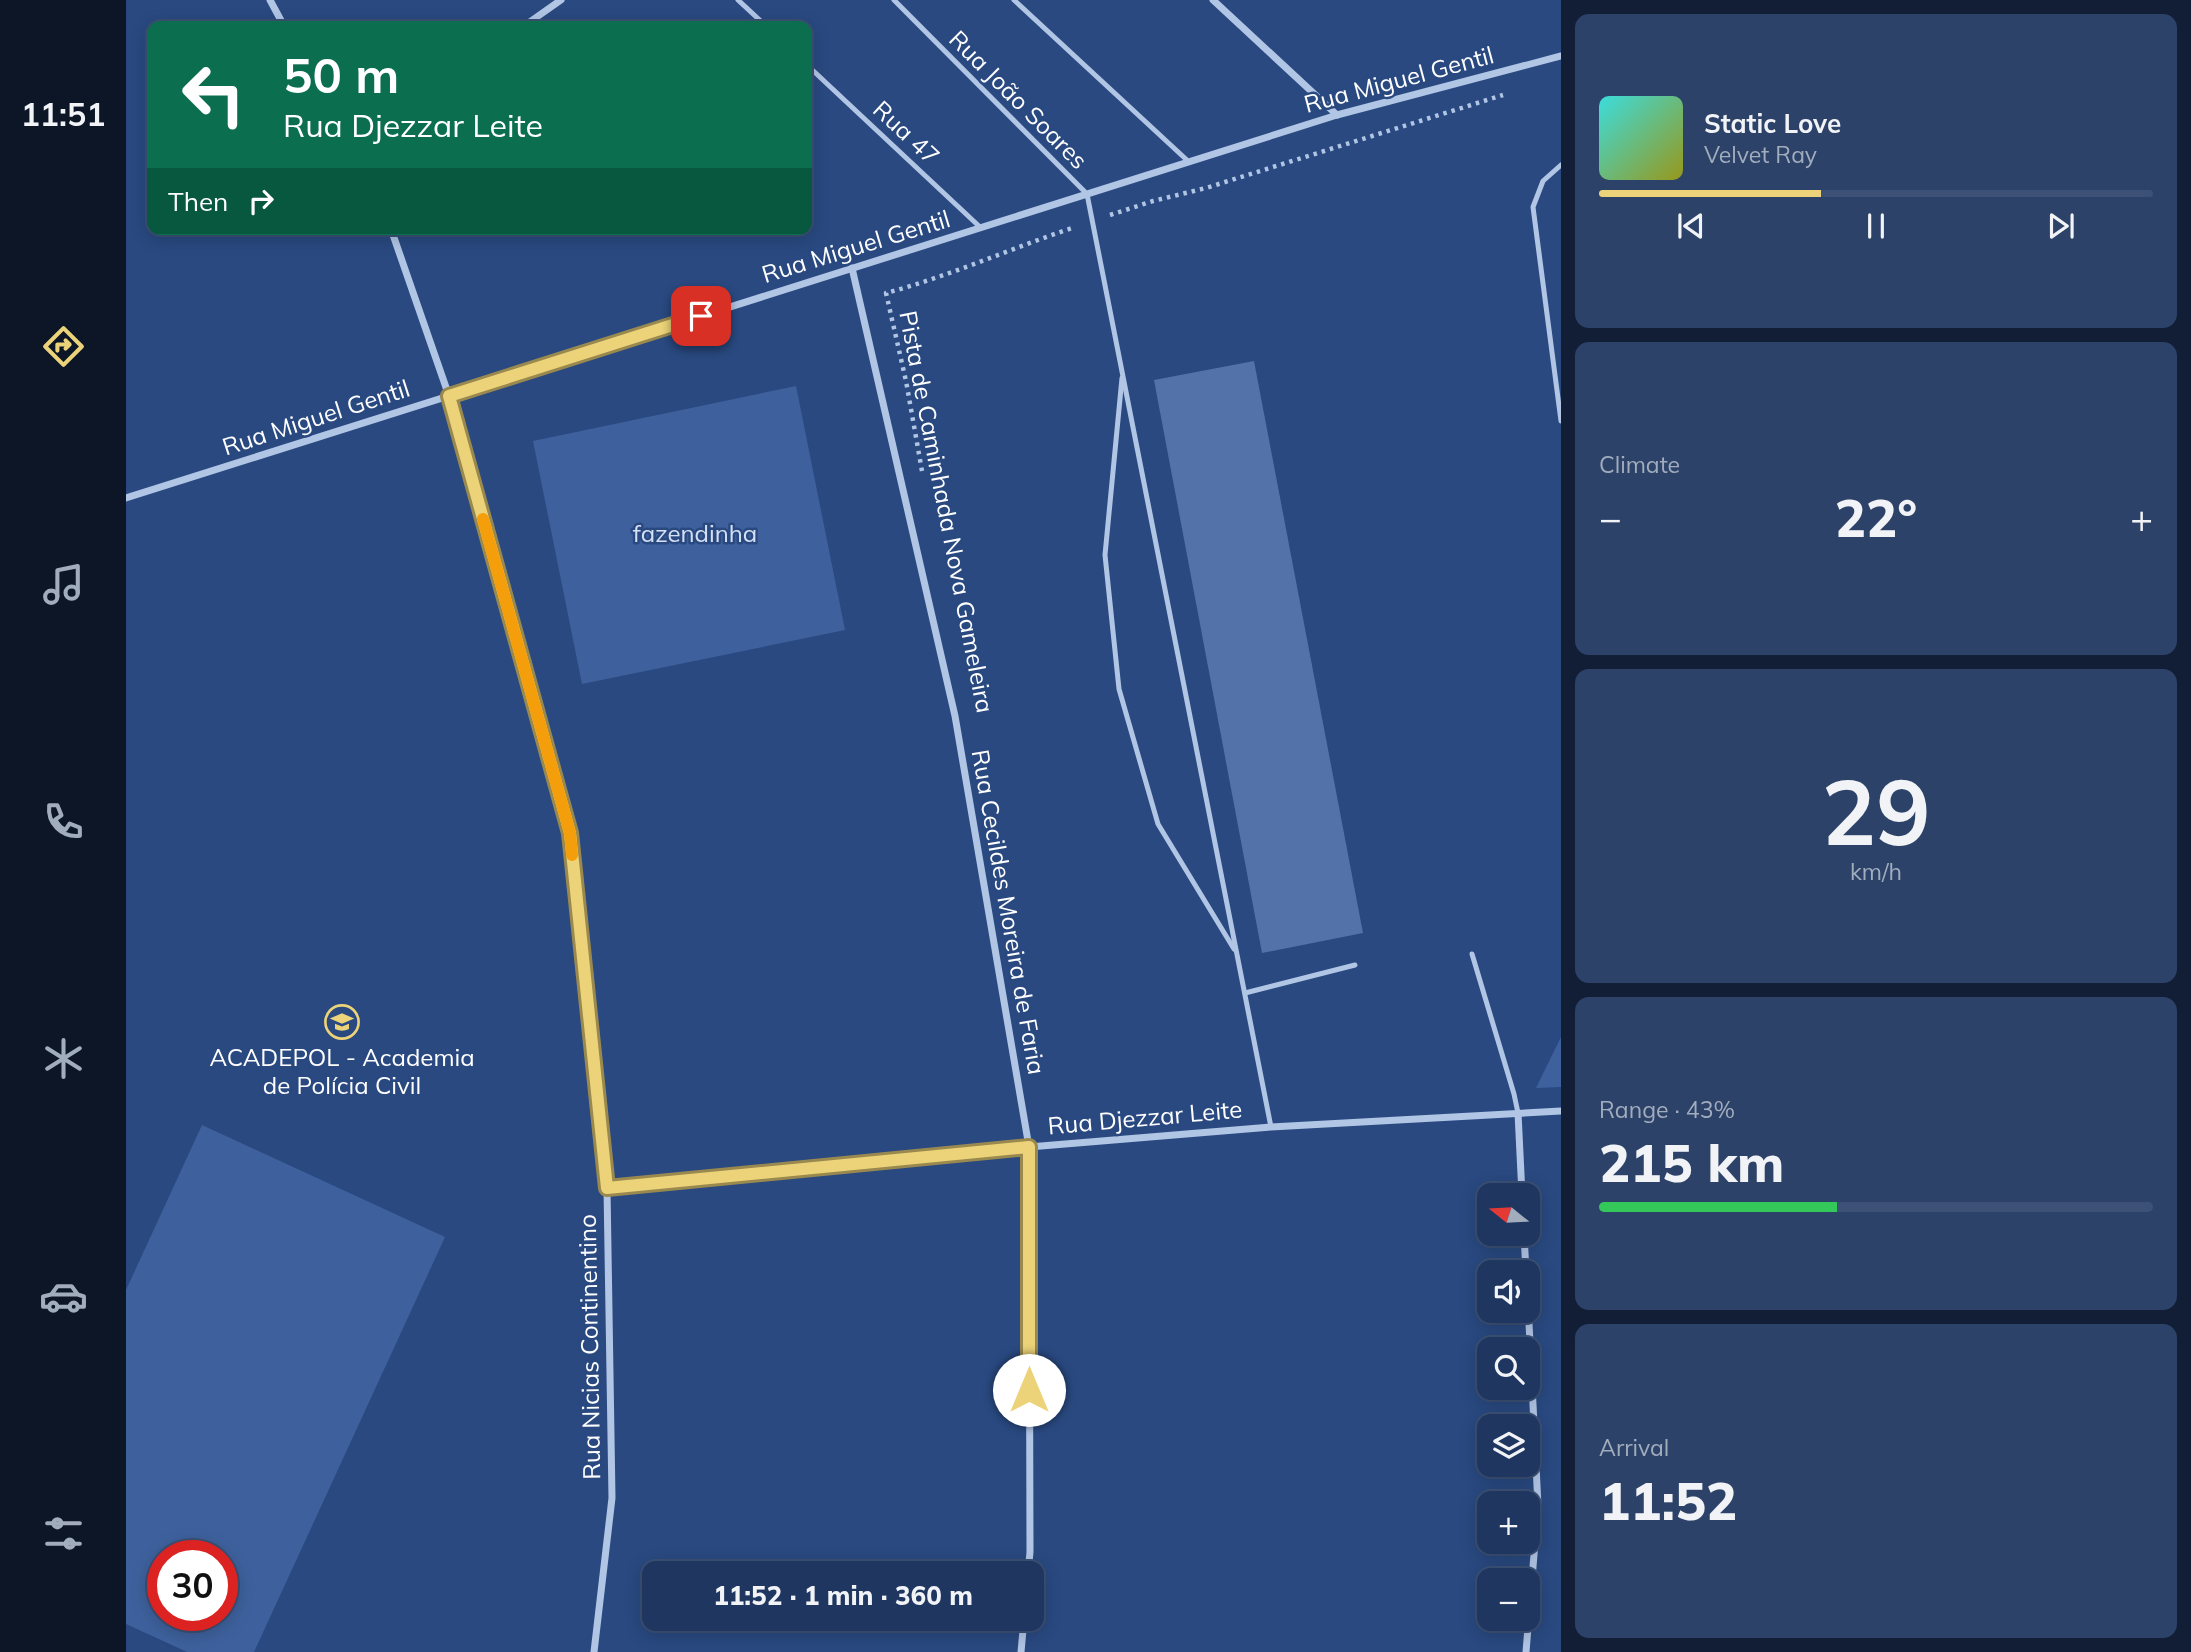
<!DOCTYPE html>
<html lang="en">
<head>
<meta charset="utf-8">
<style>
  :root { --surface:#1f3760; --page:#2c4269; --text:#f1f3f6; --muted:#a1acbd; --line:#3c5175; --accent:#ecd379 }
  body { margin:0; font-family:Mulish,sans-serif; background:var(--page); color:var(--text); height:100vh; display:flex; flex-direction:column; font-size:26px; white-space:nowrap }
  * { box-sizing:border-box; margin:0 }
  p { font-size:23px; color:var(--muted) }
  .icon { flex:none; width:38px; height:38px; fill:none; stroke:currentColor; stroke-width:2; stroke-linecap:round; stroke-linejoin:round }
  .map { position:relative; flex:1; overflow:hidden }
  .panel { display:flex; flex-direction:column; gap:14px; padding:14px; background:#111e35; width:630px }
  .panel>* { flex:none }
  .guide { position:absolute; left:21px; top:21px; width:665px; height:214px; border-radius:14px; box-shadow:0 4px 18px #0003,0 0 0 2px var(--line); background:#0b6e4f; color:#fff; overflow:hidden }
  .needle { width:46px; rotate:288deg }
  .fabs { position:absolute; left:1351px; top:1183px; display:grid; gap:14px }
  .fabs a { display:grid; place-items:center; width:63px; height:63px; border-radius:14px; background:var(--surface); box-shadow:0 4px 18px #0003,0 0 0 2px var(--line); font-size:35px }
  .speed { position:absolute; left:21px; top:1540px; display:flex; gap:14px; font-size:35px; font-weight:700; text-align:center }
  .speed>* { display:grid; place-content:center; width:91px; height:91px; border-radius:50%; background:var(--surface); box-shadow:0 4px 18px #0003,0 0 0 2px var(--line); line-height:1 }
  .speed .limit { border:10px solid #d22; background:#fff; color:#111 }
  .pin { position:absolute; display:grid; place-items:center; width:60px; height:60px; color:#fff; margin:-30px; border-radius:14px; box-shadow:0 4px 10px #0006 }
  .me { position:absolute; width:77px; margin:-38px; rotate:0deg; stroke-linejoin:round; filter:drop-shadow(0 0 5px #0008) }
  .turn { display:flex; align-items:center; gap:24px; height:147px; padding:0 21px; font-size:32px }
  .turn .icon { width:91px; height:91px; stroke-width:2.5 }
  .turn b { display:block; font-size:49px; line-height:60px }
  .then { display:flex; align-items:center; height:66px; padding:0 21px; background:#0003; gap:14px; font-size:26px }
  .big { font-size:52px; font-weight:800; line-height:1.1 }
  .panel .tile { flex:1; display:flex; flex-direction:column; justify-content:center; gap:10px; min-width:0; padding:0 24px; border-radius:14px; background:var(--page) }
  .panel .dial { align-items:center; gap:0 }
  .dial b { font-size:91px; line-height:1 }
  .song { display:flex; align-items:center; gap:21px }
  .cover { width:84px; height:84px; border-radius:10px; background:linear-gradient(135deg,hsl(180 70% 55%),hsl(60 70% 35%)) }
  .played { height:7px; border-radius:4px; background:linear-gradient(90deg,var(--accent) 40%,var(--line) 40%) }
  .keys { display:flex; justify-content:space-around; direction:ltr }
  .heat { display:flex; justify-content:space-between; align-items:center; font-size:38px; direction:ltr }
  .charge { height:10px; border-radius:5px; background:linear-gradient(90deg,#34c759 43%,var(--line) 0) }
  .trip { position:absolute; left:516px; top:1561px; width:402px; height:70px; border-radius:14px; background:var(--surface); box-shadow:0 4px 18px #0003,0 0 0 2px var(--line); font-weight:800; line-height:70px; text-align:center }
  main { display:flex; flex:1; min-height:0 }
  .tab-bar { display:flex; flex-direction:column; width:126px; justify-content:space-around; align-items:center; background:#0c1626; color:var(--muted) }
  .tab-bar .icon { width:49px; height:49px }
  .tab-bar .current { color:var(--accent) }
  .tab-bar b { font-size:32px; color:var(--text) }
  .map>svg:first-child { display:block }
  .green { fill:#3e619d; fill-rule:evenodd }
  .building { fill:#5272a9 }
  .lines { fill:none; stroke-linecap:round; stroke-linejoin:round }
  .path { stroke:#b1c5e5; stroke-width:4.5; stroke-dasharray:3.5 5; stroke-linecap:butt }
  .lane { stroke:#b1c5e5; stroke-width:5 }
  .street { stroke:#b1c5e5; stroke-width:7 }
  .route-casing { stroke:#99894f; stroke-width:18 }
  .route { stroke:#ecd379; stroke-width:12 }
  .slow { stroke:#f59e0b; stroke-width:12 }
  .labels { text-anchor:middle; stroke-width:5; stroke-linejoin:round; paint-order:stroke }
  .street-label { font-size:24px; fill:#fff; stroke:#294980 }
  .park-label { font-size:24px; fill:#d4e0f5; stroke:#294980 }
  .poi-label { font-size:24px; fill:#fff; stroke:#294980 }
</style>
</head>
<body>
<main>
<nav class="tab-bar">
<b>11:51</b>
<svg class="icon current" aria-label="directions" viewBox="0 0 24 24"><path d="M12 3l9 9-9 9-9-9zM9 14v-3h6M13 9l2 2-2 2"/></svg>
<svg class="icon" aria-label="music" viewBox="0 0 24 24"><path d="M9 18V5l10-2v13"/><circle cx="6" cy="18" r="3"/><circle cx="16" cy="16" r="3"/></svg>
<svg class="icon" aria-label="phone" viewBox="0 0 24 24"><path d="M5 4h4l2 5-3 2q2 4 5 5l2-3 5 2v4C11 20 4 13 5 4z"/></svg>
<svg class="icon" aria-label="climate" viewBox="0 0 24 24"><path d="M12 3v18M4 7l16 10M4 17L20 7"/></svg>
<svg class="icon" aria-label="car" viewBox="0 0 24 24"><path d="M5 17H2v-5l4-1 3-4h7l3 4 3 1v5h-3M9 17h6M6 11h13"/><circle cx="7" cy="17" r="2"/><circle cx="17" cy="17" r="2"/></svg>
<svg class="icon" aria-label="filters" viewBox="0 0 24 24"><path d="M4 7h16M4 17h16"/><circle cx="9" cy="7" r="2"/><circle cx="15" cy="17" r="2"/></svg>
</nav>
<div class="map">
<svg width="1435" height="1652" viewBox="0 0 1435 1652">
  <rect width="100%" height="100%" fill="#294980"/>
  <g class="green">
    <path d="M 670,386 L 719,630 L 456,684 L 407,441 Z"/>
    <path d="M 1435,1037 L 1435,1087 L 1410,1088 Z"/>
    <path d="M 76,1125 L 319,1237 L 128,1652 L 61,1652 L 0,1624 L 0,1290 ZM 37,1556 L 96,1556 L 96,1615 L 37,1615 Z"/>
  </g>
  <path class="building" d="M 1128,361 L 1237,933 L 1136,953 L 1028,380 Z"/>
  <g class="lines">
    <g class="path">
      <path d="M 984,215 L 1027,201 L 1080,188 L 1377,95"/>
      <path d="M 796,471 L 780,381 L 760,293 C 824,276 886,248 949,227"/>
    </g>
    <g class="lane">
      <path d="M 612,0 L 640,26"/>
      <path d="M 768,0 L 961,194 L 1145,1127"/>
      <path d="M 888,0 L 1063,162"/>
      <path d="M 681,65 L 855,228"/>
      <path d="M 1435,165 L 1417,181 L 1407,207 L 1435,421"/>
      <path d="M 996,378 L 979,555 L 993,689 L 1032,824 L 1108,949"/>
      <path d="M 1346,954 L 1388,1094 L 1392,1113"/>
      <path d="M 1119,993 L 1229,965"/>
    </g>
    <g class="street">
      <path d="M 144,0 L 158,26"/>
      <path d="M 1087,0 L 1211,115"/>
      <path d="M 398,26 L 435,0"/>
      <path d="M 265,229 L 323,396 L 444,833 L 481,1188 L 486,1498 L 468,1652"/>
      <path d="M 726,268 L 829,716 L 903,1147 L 904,1552 L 902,1573"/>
      <path d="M 0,498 L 1211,115 L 1435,56"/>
      <path d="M 1392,1113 L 1396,1195"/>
      <path d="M 481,1188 L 903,1147 L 1145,1127 L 1435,1111"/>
      <path d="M 1398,1234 L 1400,1272"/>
      <path d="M 895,1652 L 898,1619"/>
      <path d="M 1400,1652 L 1412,1506 L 1402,1303"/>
    </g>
  </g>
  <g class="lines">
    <g class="route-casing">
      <path id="route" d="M 575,316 L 323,396 L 444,833 L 481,1188 L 903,1147 L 903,1390"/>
    </g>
    <use href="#route" class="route"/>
    <path class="slow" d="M 357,519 L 444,833 L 446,855"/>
  </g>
  <defs>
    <g id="school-ring" transform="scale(1.75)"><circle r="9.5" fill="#294980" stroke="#ecd379" stroke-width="1.5"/><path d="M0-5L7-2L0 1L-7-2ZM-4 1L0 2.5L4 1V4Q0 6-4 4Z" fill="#ecd379"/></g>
  </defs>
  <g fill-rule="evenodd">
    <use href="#school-ring" x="216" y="1022"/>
  </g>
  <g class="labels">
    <g class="street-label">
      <text transform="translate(1273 80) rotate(-15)" y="8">Rua Miguel Gentil</text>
      <text transform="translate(892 100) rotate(45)" y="8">Rua João Soares</text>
      <text transform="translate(780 133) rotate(43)" y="8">Rua 47</text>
      <text transform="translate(730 247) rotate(-17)" y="8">Rua Miguel Gentil</text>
      <text transform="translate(190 418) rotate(-18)" y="8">Rua Miguel Gentil</text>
      <text transform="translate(820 512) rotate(79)" y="8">Pista de Caminhada Nova Gameleira</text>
      <text transform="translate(882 912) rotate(80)" y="8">Rua Cecildes Moreira de Faria</text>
      <text transform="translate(1019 1118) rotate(-5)" y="8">Rua Djezzar Leite</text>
      <text transform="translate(464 1347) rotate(-91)" y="8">Rua Nicias Continentino</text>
    </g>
    <g class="park-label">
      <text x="569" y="542">fazendinha</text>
    </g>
    <g class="poi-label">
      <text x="216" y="1066">ACADEPOL - Academia<tspan x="216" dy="28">de Polícia Civil</tspan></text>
    </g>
  </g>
</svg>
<div class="fabs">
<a><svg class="needle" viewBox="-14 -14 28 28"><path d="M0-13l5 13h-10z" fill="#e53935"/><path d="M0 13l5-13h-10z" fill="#a1acbd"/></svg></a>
<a><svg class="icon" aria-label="sound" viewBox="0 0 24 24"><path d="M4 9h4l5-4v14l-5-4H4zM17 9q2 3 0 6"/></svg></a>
<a><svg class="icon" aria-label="search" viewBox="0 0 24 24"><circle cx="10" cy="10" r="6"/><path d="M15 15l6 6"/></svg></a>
<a><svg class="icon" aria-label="layers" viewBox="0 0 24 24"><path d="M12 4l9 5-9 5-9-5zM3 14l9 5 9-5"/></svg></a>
<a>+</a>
<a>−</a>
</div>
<div class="speed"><div class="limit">30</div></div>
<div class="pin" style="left:575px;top:316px;background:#d93025"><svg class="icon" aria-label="arrive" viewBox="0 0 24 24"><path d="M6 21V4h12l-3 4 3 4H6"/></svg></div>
<svg class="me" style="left:903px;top:1390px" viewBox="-20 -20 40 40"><circle r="19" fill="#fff"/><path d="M0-13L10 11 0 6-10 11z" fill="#ecd379"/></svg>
<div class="trip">11:52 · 1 min · 360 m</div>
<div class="guide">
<div class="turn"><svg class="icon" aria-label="left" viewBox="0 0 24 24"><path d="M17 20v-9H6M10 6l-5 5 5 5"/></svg><div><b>50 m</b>Rua Djezzar Leite</div></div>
<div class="then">Then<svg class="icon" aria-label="right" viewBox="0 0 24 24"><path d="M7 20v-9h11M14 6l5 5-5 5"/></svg></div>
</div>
</div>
<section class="panel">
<div class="tile">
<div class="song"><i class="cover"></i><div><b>Static Love</b><p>Velvet Ray</p></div></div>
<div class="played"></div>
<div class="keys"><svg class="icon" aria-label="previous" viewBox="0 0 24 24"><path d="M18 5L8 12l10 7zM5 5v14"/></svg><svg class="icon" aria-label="pause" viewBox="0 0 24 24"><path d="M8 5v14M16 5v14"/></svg><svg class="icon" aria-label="next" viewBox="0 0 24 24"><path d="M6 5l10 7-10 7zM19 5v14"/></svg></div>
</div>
<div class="tile"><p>Climate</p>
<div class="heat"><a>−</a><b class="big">22°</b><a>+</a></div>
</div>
<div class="tile dial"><b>29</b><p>km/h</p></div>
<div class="tile"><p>Range · 43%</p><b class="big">215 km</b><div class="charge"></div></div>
<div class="tile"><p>Arrival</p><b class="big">11:52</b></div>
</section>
</main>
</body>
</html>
